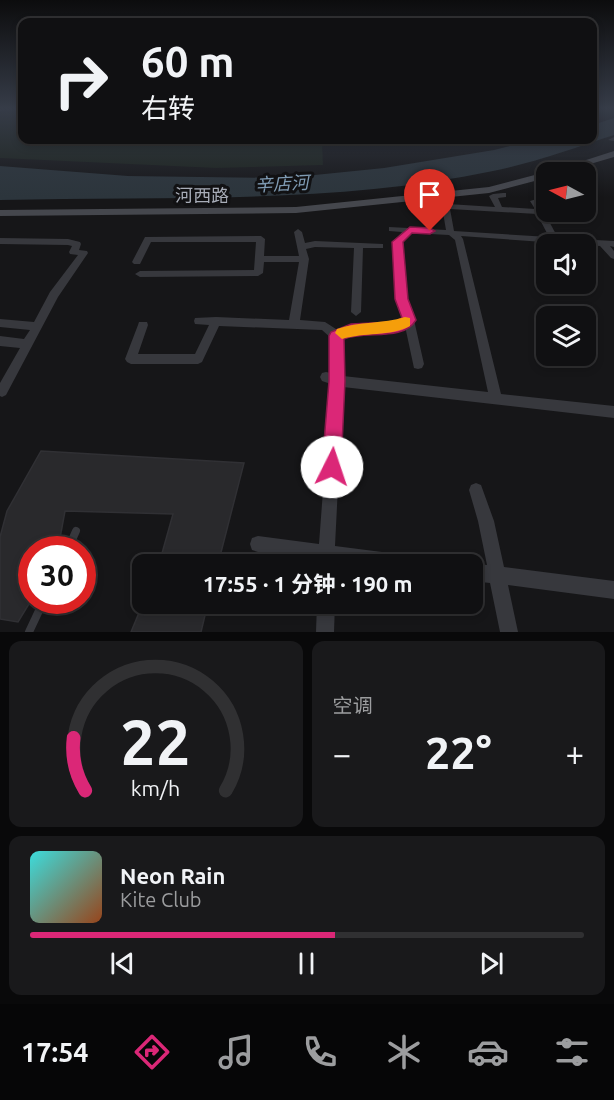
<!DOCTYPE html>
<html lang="zh">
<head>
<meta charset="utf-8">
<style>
  :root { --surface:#101012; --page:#19191b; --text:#f1f3f6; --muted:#9c9d9f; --line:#303032; --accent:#db2777 }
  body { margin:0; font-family:Ubuntu,"Noto Sans SC",sans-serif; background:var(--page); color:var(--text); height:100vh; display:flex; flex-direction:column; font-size:22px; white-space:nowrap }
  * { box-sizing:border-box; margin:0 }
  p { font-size:20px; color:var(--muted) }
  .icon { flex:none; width:33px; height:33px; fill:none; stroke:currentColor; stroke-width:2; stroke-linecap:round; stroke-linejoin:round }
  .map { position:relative; height:632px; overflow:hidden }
  .details { display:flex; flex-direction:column; gap:9px; padding:9px; background:#09090a; flex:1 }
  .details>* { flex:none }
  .guide { position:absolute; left:18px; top:18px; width:579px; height:126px; border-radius:12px; box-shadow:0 3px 9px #0003,0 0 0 2px var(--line); background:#101012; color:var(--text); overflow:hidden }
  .needle { width:39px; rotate:277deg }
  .fabs { position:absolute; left:536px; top:162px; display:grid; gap:12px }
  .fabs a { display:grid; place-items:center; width:60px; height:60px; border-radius:12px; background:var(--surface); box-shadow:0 3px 9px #0003,0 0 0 2px var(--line); font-size:30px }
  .speed { position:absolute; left:18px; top:536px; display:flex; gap:12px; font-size:30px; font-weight:700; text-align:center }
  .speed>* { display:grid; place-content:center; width:78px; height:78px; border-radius:50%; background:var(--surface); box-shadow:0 3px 9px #0003,0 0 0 2px var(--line); line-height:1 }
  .speed .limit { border:9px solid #d22; background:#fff; color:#111 }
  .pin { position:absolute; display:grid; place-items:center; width:51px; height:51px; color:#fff; margin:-62px -26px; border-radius:50% 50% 50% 0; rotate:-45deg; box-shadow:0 0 6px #0007 }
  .pin .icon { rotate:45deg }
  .me { position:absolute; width:66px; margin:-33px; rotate:4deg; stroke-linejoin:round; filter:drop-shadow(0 0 4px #0008) }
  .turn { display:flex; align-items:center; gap:21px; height:126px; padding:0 24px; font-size:27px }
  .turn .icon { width:78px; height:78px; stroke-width:2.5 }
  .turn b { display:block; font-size:42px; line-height:51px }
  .big { font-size:45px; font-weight:700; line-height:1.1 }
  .details .tile { flex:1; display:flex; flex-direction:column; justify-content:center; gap:9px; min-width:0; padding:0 21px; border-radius:12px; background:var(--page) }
  .details .dial { align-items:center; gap:0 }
  .dial svg { height:156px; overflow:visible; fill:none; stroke:var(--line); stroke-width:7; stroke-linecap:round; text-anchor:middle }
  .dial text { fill:var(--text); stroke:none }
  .song { display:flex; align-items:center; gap:18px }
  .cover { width:72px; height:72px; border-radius:9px; background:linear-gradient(135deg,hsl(180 70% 55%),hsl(20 70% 35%)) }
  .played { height:6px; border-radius:3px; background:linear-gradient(90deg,var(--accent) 55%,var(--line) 55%) }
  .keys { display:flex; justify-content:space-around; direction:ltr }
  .heat { display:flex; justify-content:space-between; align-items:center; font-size:33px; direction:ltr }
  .details .tiles { flex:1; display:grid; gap:9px; grid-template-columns:1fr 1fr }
  .tile:last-child { grid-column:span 2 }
  .trip { position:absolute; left:132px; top:554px; width:351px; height:60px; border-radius:12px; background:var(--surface); box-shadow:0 3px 9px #0003,0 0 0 2px var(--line); font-weight:700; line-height:60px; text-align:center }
  .tab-bar { display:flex; height:96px; justify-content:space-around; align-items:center; background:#060607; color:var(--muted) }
  .tab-bar .icon { width:42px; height:42px }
  .tab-bar .on { color:var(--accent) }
  .tab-bar b { font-size:27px; color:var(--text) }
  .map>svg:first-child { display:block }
  .green { fill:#1c231d }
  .water { fill:#2c353c }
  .building { fill:#29292c; stroke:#303034; stroke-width:1.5 }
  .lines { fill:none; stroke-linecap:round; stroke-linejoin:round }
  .path { stroke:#3d3f44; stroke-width:1.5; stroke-dasharray:1.5 2; stroke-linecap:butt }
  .lane { stroke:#37383d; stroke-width:8 }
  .street { fill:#37383d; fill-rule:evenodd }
  .secondary { fill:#45474d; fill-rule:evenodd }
  .route { fill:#db2777; stroke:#8e194d; stroke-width:1.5 }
  .slow { fill:#f59e0b }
  .labels { text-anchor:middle; stroke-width:6; stroke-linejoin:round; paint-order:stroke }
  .far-water-label { font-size:18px; font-style:italic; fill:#7f9bb3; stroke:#111113 }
  .far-street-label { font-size:18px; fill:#a8adb8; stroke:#111113 }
</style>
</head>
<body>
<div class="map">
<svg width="614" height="632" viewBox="0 0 614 632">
  <rect width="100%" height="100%" fill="#161618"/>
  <path class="green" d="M 22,109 L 22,140 L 322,140 L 323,165 L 216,168 L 0,158 L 0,110 Z"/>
  <path class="water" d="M 614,118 L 614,135 C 574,148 533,163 493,171 C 331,205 164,196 0,200 L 0,166 L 128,176 L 285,178 L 384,168 L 494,150 L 535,140 L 592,140 L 593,125 Z"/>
  <g class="building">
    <path d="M 41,451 L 244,463 L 218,564 L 159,564 L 173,514 L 65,511 L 58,549 L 32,549 L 32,599 L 18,622 L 0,619 L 0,537 L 7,511 Z"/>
    <path d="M 143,603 L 208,603 L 201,632 L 131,632 Z"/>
  </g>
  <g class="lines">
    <path class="path" d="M 0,110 L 16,109"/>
    <g class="lane">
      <path d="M 68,549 L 76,531"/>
      <path d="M 29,632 L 44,600"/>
    </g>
    <g class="street">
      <path d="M 614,137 L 614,141 L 608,140 Z"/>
      <path d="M 503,193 L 506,193 L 506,197 L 498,198 L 502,207 L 535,209 L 530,201 L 537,199 L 558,238 L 614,241 L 614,247 L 610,246 L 614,251 L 614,259 L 611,258 L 600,246 L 461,236 L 463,239 L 501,394 L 614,406 L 614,418 L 343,387 L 335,546 L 413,556 L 419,558 L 421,564 L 348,564 L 335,562 L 334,564 L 318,564 L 318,560 L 258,552 L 252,550 L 250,544 L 252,538 L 258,536 L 319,544 L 331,384 L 322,381 L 320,377 L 322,373 L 326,372 L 331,373 L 331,338 L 322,330 L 219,326 L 202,362 L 198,364 L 131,364 L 127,362 L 125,359 L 138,325 L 139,322 L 147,322 L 148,325 L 138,354 L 195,354 L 209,325 L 195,324 L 194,321 L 195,318 L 216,317 L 289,320 L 299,262 L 264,262 L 263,273 L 258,276 L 140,277 L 135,274 L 140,271 L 254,270 L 256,242 L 151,242 L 140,264 L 134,264 L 132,262 L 145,237 L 261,236 L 265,239 L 264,256 L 299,256 L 294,232 L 298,229 L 302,232 L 305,243 L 315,241 L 383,244 L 383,248 L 363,248 L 361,312 L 356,316 L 351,312 L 354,248 L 315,247 L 306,249 L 309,259 L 300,320 L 325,322 L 339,331 C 360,324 383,327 403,318 L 396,299 L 393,242 L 402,232 L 389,231 L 389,227 L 446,230 L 442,207 L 437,205 L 437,201 L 448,204 L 495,207 L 489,196 L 493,194 ZM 450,209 L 537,214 L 549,237 L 454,231 ZM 411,233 L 449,235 L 455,240 L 488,392 L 343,376 L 343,339 L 391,330 L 405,326 L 414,368 L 418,369 L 422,368 L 424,364 L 414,320 L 406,299 L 401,243 Z"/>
      <path d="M 0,238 L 68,239 L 80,242 L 81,244 L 79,250 L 87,251 L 88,253 L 58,297 L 6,395 L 2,397 L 0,396 L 0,383 L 20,348 L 0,346 L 0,336 L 24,339 L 30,330 L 0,327 L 0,319 L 34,322 L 50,292 L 78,255 L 70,254 L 69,252 L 72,246 L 68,245 L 0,244 Z"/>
      <path d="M 476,483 L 481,485 L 494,521 L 504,567 L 614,581 L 614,599 L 508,585 L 518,632 L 500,632 L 490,583 L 472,581 L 472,564 L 471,564 L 472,563 L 487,565 L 478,521 L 469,490 L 471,485 Z"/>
      <path d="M 317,603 L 335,603 L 334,632 L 316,632 Z"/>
    </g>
    <g class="secondary">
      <path d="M 614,151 L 614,157 L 563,172 L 549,172 Z"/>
      <path d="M 546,172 L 546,178 L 489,193 L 296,213 L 0,216 L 0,210 L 296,207 L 489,187 Z"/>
    </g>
  </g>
  <linearGradient id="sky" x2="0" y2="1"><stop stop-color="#0c0c0d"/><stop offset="0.55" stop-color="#363c48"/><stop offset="1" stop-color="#363c48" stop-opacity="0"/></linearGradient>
  <rect width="614" height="197" fill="url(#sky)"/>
  <path class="route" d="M 410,227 L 430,228 L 435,231 L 430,234 L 412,233 L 403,242 L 408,299 L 416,320 C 403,342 365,330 344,339 L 345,381 L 341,467 L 338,474 L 332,476 L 325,474 L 322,467 L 329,381 L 329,336 L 331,332 L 351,324 L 394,322 L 402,318 L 395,299 L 392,242 Z"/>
  <path class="slow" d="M 405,317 L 410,318 L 410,326 C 389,337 365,332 342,339 L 335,333 L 337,329 C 359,321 383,324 405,317 Z"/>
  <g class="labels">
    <g class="far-water-label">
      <text transform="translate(282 184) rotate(-3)" y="6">辛店河</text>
    </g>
    <g class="far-street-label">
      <text x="202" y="202">河西路</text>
    </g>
  </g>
</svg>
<div class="fabs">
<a><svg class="needle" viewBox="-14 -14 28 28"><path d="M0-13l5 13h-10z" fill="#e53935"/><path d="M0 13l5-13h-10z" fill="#9c9d9f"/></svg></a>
<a><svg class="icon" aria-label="sound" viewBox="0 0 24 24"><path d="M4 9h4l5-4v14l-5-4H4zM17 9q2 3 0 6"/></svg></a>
<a><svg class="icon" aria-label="layers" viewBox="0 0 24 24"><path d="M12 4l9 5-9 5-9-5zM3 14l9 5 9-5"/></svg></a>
</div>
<div class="speed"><div class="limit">30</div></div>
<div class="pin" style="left:430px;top:231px;background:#d93025"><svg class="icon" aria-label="arrive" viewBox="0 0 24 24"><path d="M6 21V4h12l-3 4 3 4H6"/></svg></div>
<svg class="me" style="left:332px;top:467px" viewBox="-20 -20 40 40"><circle r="19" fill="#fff"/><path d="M0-13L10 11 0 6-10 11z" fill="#db2777"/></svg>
<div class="trip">17:55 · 1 分钟 · 190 m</div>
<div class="guide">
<div class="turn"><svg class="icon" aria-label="right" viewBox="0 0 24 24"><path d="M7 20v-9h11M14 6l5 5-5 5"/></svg><div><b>60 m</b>右转</div></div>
</div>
</div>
<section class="details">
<div class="tiles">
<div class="tile dial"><svg viewBox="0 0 100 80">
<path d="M14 69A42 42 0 1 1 86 69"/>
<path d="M14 69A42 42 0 0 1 8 42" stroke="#db2777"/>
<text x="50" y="56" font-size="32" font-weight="700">22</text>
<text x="50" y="72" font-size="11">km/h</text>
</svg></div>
<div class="tile"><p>空调</p>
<div class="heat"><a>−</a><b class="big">22°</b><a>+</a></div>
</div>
<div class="tile">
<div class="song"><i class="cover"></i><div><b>Neon Rain</b><p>Kite Club</p></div></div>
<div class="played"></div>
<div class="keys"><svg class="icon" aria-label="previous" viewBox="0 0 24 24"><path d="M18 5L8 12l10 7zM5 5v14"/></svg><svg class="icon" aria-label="pause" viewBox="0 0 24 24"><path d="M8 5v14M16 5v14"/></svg><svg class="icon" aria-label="next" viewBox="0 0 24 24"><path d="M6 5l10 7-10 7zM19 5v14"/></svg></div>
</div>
</div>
</section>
<nav class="tab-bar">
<b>17:54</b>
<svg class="icon on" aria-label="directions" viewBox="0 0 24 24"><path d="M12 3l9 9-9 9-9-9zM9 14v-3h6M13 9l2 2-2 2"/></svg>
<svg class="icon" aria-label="music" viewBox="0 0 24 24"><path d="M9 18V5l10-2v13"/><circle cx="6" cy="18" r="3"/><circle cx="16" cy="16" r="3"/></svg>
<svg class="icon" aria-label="phone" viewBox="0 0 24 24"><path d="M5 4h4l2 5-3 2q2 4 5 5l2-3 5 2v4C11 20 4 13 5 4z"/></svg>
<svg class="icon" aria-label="climate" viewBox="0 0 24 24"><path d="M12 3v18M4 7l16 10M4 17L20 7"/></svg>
<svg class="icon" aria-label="car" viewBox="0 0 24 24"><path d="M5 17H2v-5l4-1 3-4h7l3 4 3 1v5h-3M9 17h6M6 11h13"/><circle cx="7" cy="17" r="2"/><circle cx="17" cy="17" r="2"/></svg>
<svg class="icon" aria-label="filters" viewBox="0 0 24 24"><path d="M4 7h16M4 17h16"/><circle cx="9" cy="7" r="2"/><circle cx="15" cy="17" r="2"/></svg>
</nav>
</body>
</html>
